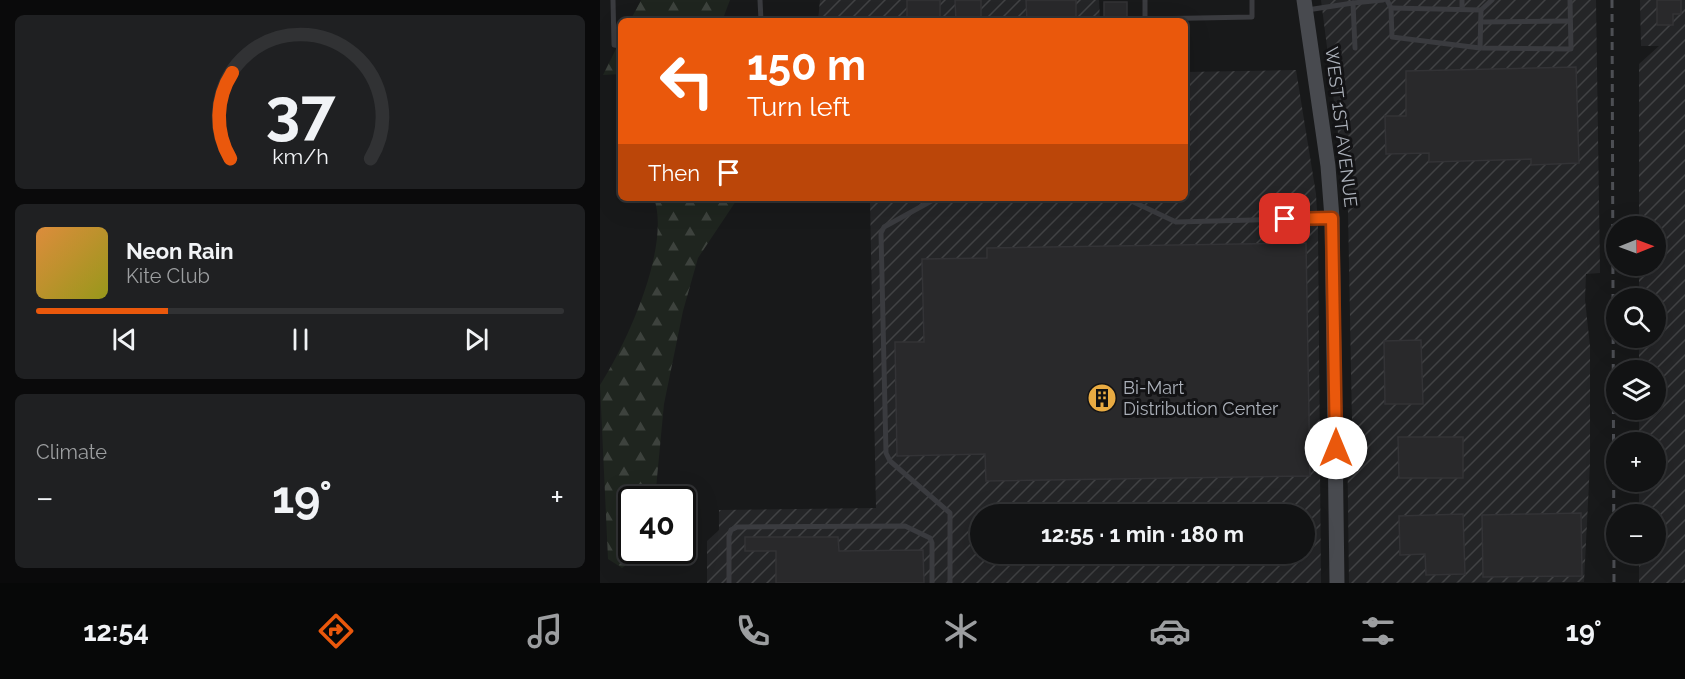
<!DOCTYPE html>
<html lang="en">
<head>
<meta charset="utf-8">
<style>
  :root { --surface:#121314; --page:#1f2022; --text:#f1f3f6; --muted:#9c9ea0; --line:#313234; --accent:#ea580c }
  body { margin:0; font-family:Raleway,sans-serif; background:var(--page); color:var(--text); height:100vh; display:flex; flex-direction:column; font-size:22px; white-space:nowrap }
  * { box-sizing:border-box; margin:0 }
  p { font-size:20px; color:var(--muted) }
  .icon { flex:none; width:33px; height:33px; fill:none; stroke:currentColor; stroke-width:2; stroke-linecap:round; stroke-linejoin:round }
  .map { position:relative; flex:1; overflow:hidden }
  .drawer { display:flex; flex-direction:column; gap:15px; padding:15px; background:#0a0a0b; width:600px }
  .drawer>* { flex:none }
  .hud { position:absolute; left:18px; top:18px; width:570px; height:183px; border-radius:9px; box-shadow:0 6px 24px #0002,0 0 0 2px var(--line); background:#ea580c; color:#fff; overflow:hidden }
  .needle { width:39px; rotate:89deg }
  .controls { position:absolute; left:1006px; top:216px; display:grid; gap:12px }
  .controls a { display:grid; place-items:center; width:60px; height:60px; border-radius:50%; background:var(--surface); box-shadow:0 6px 24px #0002,0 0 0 2px var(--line); font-size:30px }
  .speed { position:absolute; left:18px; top:486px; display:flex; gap:12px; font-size:30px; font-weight:700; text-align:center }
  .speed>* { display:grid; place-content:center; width:78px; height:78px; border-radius:50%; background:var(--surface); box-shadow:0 6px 24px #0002,0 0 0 2px var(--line); line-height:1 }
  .speed .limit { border:3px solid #111; border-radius:9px; background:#fff; color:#111 }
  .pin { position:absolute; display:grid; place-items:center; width:51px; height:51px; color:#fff; margin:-26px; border-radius:12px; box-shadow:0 3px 9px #0006 }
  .me { position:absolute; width:66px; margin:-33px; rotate:0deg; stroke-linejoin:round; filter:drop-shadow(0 0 4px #0008) }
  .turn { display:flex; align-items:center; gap:21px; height:126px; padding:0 30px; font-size:27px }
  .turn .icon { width:78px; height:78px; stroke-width:2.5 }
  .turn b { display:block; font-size:42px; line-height:51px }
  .then { display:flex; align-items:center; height:57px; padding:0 30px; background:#0003; gap:12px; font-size:22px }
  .big { font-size:45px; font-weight:700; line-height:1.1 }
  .drawer .tile { flex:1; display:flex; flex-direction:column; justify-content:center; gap:9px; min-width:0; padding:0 21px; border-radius:9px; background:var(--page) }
  .drawer .dial { align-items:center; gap:0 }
  .dial svg { height:156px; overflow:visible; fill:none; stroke:var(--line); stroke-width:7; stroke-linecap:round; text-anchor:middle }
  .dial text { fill:var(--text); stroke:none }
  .song { display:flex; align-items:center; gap:18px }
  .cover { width:72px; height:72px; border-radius:9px; background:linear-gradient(135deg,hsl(30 70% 55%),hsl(60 70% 35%)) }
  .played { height:6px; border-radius:3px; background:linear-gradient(90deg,var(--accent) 25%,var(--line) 25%) }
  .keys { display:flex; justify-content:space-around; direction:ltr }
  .heat { display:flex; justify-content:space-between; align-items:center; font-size:33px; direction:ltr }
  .trip { position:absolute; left:370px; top:504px; width:345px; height:60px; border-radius:30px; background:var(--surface); box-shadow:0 6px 24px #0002,0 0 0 2px var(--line); font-weight:700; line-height:60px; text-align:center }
  .dock { display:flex; height:96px; justify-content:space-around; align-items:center; background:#070808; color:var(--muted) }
  .dock .icon { width:42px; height:42px }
  .dock .selected { color:var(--accent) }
  .dock b { font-size:27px; color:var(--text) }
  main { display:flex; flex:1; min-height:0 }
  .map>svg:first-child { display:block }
  .industrial { fill:url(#industrial-furrows); fill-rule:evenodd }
  .forest { fill:url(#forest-firs) }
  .building { fill:#29292b; stroke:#333336; stroke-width:1.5 }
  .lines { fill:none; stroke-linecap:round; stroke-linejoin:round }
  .lane { stroke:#3a3b3f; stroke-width:5 }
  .secondary { stroke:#484a4f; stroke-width:15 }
  .rail { stroke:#4d4f54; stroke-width:3; stroke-dasharray:8 6; stroke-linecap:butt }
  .route-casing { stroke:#983908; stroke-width:15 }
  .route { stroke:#ea580c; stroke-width:10 }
  .labels { text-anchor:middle; stroke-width:6; stroke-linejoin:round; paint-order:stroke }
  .street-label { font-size:18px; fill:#abb0b9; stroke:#131315 }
  .poi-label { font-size:18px; fill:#abb0b9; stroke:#131315; text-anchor:start }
</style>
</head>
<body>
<main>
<section class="drawer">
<div class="tile dial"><svg viewBox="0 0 100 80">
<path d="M14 69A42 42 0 1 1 86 69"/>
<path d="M14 69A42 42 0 0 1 15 25" stroke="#ea580c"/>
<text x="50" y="56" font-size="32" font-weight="700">37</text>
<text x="50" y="72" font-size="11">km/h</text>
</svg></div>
<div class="tile">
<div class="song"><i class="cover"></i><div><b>Neon Rain</b><p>Kite Club</p></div></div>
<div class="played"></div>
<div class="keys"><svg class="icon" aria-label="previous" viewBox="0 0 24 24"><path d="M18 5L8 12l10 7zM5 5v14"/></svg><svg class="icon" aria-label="pause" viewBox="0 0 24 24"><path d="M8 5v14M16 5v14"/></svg><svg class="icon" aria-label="next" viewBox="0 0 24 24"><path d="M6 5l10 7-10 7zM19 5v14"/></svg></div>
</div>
<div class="tile"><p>Climate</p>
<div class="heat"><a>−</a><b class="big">19°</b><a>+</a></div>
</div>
</section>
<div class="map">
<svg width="1085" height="583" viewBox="0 0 1085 583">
  <defs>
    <pattern id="industrial-furrows" width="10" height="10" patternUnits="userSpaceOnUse" patternTransform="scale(1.5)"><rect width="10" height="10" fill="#242527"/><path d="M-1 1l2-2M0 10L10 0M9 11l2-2" fill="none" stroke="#414244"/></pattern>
    <pattern id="forest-firs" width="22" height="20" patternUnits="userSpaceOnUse" patternTransform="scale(1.5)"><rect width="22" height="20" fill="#1f251f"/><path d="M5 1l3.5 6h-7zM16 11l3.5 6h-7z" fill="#3d423d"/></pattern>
  </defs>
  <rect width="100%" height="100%" fill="#18191a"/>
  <g class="industrial">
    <path d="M 220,0 L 499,0 L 500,21 L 218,21 Z"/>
    <path d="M 721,0 L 996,0 L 1000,273 L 986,274 L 985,300 L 990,346 L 990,463 L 984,582 L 749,583 L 747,422 L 752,421 L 748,212 Z"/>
    <path d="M 1040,0 L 1085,0 L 1085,583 L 1039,583 L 1039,554 L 1056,554 L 1056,514 L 1039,514 L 1039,482 L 1056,482 L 1056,442 L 1039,442 L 1039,410 L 1056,410 L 1056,370 L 1039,370 L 1039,338 L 1056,338 L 1056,298 L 1039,298 L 1039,266 L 1056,266 L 1056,226 L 1039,226 L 1039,64 L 1059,46 L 1041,46 Z"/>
    <path d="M 696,70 L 716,194 L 718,229 L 721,583 L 107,583 L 107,541 L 119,530 L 119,510 L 276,508 L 270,198 L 585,198 L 585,72 ZM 381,514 L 705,514 L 705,554 L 381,554 Z"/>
  </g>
  <g class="forest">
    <path d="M 41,0 L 130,0 L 122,21 L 30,21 Z"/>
    <path d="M 21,39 L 21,74 L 3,75 Z"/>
    <path d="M 54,198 L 138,198 L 98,258 L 83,311 L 64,404 L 55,499 L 32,500 L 32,550 L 46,551 L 22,568 L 8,559 L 0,385 C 27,343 71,247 54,198 Z"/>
  </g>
  <g class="building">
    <rect x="307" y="0" width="33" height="21"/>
    <path d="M 355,0 L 381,0 L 381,21 L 356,21 Z"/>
    <path d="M 426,0 L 476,0 L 476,21 L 427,21 Z"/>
    <path d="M 1057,0 L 1081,0 L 1081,14 L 1073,14 L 1073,25 L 1057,25 Z"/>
    <rect x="504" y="2" width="23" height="19"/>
    <path d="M 976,67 L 979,163 L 931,165 L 931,159 L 829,162 L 829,153 L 786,154 L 785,116 L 806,116 L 806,71 Z"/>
    <path d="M 706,243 L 710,476 L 386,481 L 385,454 L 297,456 L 295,342 L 324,342 L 322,259 L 387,258 L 387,248 Z"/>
    <path d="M 821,340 L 823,404 L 785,404 L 784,341 Z"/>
    <path d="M 798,437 L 863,437 L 863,478 L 799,478 Z"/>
    <path d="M 981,513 L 982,576 L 883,577 L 882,515 Z"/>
    <path d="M 863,514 L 865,574 L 826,575 L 825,554 L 800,555 L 799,516 Z"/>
    <path d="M 145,537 L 238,537 L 239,551 L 323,550 L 324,583 L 176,583 L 176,551 L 145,551 Z"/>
  </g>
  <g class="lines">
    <g class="lane">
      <path d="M 13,0 L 14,45 L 21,46"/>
      <path d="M 160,0 L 161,21"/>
      <path d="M 545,0 L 545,21"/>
      <path d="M 787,0 L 791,8 L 792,37 L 880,48 L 971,49 L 970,0"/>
      <path d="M 862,0 L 862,9"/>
      <path d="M 753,3 L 783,0"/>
      <path d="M 791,8 L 881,10 L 892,0"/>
      <path d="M 707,10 L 753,3 L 755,48"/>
      <path d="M 545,19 L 652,17 L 652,0"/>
      <path d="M 881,22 L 970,21"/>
      <path d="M 880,48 L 881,10"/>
      <path d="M 525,198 L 576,222 L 731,218"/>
      <path d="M 129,583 L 129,536 L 131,530 L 137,527 L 305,526 L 330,538 L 332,543 L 332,583"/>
      <path d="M 350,583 L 350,513 L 290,461 L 286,453 L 281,233 L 284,227 L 335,199 L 369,198"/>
    </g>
    <path class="secondary" d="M 704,0 L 728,166 L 732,218 L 737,583"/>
    <path class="rail" d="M 1012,0 L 1014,583"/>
  </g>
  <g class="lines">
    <g class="route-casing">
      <path id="route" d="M 685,219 L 732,218 L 736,448"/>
    </g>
    <use href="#route" class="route"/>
  </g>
  <defs>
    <g id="building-disc" transform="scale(1.5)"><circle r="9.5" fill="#e9ab42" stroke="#131315"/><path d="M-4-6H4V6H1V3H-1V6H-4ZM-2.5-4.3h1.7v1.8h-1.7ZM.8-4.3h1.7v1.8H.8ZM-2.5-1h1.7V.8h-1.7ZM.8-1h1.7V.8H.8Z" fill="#111"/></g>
  </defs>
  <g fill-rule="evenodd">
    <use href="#building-disc" x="502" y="398"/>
  </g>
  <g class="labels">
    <g class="street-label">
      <text transform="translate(741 127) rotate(83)" y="6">WEST 1ST AVENUE</text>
    </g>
    <g class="poi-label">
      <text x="523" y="394">Bi-Mart<tspan x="523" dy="21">Distribution Center</tspan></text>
    </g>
  </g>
</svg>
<div class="controls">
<a><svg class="needle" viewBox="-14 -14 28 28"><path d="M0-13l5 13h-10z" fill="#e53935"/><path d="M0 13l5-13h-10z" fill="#9c9ea0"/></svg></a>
<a><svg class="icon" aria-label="search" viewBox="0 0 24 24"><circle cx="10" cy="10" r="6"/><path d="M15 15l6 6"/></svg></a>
<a><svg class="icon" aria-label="layers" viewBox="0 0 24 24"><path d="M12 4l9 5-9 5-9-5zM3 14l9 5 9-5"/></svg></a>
<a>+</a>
<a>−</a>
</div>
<div class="speed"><div class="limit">40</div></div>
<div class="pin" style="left:685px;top:219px;background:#d93025"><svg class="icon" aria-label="arrive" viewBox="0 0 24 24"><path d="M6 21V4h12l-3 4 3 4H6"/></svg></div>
<svg class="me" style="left:736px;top:448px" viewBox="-20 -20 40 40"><circle r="19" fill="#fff"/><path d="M0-13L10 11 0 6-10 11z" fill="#ea580c"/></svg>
<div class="trip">12:55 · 1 min · 180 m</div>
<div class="hud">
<div class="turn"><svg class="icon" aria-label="left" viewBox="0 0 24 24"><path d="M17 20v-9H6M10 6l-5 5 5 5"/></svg><div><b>150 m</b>Turn left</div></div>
<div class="then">Then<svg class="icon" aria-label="arrive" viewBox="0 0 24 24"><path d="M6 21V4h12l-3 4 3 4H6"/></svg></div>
</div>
</div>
</main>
<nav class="dock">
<b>12:54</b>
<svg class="icon selected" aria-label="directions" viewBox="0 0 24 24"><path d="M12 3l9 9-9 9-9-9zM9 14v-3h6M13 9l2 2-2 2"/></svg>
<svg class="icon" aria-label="music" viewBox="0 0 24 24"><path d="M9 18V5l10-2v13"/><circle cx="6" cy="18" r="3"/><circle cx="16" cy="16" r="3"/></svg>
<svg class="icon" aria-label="phone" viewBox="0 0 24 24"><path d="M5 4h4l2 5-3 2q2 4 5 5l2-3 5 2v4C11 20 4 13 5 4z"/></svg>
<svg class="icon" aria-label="climate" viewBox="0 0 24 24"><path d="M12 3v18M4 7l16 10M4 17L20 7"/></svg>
<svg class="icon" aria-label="car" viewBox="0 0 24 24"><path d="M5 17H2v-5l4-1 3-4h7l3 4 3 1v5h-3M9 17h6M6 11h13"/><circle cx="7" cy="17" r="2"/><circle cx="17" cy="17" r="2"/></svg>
<svg class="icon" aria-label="filters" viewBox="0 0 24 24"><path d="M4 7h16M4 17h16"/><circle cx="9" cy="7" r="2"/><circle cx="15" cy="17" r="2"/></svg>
<b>19°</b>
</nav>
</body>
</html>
